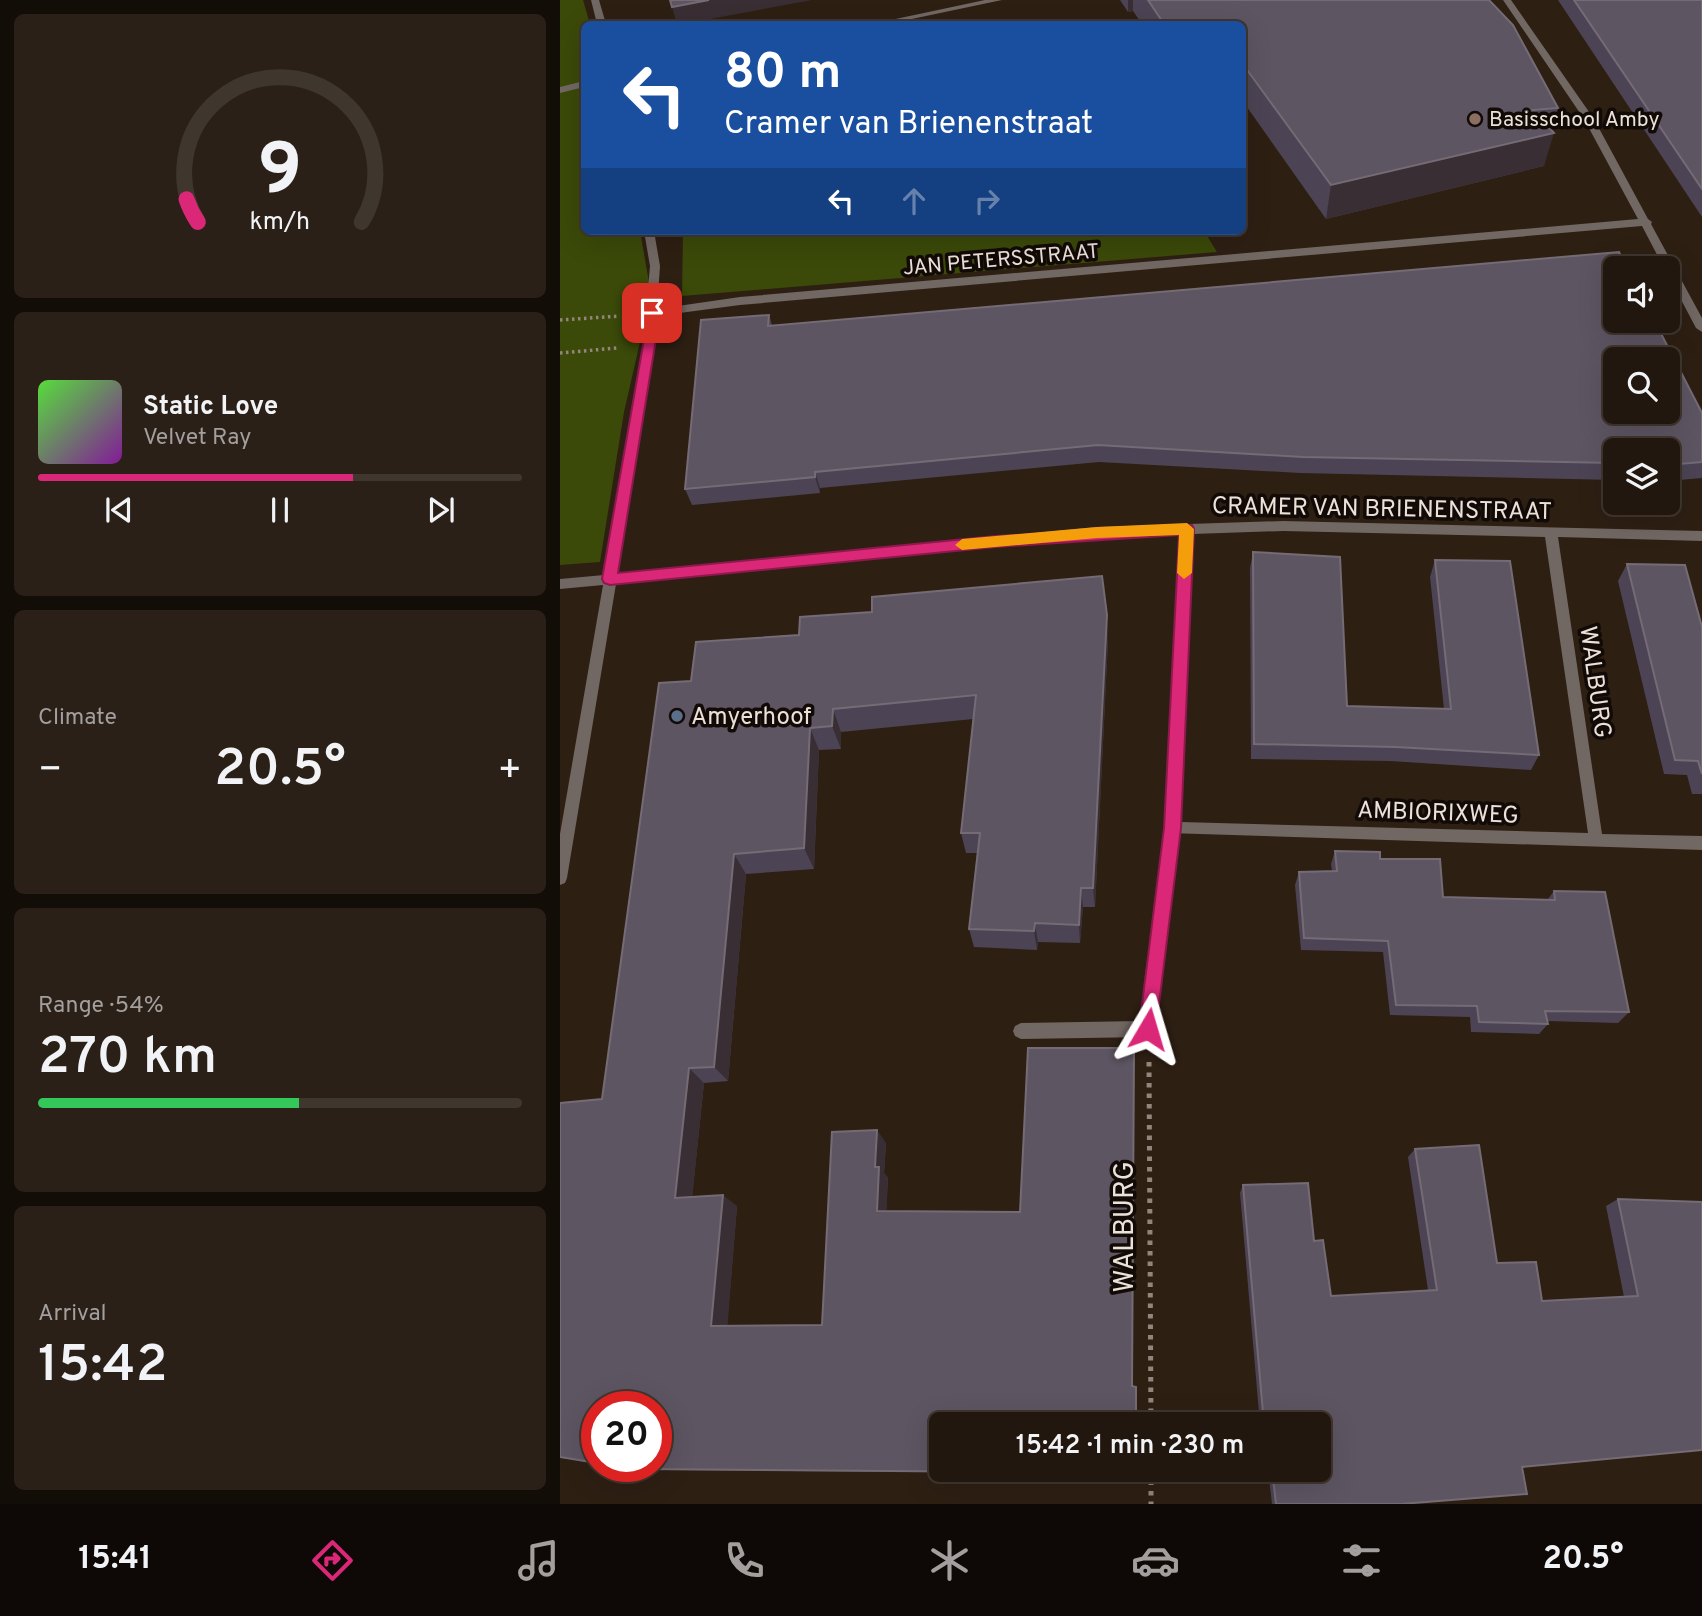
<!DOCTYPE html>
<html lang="en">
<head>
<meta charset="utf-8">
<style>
  :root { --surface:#22170e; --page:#2a2017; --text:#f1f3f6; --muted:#a29f9e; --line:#3f362e; --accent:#db2777 }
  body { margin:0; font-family:Overpass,sans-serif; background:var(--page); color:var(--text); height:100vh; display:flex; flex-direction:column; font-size:26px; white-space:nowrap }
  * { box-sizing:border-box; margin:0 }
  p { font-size:23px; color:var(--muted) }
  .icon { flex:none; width:38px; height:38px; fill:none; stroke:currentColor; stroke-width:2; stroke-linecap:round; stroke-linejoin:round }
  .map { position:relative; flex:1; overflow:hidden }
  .panel { display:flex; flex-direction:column; gap:14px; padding:14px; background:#130d08; width:560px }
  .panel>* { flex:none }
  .guide { position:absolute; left:21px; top:21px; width:665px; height:214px; border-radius:10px; box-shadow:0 7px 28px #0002,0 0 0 2px var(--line); background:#1a4fa0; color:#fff; overflow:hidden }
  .buttons { position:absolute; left:1043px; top:256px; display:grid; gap:14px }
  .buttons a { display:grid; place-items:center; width:77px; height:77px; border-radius:10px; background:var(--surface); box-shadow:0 7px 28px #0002,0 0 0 2px var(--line); font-size:35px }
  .speed { position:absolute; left:21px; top:1391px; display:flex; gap:14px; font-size:35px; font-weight:700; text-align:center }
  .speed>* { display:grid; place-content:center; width:91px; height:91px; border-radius:50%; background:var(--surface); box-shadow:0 7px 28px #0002,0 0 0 2px var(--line); line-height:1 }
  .speed .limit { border:10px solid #d22; background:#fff; color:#111 }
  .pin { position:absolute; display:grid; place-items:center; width:60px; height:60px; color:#fff; margin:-30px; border-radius:14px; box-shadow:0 4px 10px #0006 }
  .me { position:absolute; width:77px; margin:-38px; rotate:7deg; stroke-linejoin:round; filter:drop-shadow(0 0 5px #0008) }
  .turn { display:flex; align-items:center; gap:24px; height:147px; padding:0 28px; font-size:32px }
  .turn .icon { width:91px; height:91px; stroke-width:2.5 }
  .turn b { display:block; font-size:49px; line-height:60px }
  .lanes { display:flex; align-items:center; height:66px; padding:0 28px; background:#0003; justify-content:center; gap:35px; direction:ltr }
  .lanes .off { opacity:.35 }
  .big { font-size:52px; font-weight:600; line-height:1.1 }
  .panel .card { flex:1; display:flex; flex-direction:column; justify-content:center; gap:10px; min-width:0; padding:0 24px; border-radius:10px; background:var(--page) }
  .panel .dial { align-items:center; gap:0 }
  .dial svg { height:182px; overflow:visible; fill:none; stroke:var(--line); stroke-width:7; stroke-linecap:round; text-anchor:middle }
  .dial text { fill:var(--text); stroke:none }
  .song { display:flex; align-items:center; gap:21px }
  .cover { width:84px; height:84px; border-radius:10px; background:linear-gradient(135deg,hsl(110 70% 55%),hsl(290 70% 35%)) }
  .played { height:7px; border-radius:4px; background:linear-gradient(90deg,var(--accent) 65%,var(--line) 65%) }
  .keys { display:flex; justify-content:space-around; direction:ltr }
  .heat { display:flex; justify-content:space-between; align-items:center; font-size:38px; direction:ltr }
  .charge { height:10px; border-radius:5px; background:linear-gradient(90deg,#34c759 54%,var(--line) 0) }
  .trip { position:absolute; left:369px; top:1412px; width:402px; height:70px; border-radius:10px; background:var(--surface); box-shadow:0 7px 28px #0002,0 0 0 2px var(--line); font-weight:600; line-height:70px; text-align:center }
  .tab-bar { display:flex; height:112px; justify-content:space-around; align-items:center; background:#0e0906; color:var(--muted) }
  .tab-bar .icon { width:49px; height:49px }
  .tab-bar .on { color:var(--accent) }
  .tab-bar b { font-size:32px; color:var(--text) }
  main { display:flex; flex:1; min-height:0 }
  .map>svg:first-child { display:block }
  .green { fill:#3b4909 }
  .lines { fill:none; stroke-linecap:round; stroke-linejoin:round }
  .path-far1 { stroke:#92867c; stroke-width:3.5; stroke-dasharray:2.5 3.5; stroke-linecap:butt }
  .path { stroke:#92867c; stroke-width:5; stroke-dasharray:4.5 6; stroke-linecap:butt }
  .service { fill:#716763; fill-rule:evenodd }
  .minor { fill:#716763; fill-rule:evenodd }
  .wall { fill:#4c4454 }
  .shaded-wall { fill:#392e34 }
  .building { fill:#5d5562; stroke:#746b75; stroke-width:2; fill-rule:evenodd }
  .route { fill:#db2777; stroke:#8e194d; stroke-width:2 }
  .slow { fill:#f59e0b }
  .education-dot { fill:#8d6e63; stroke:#110a06; stroke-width:2.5 }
  .service-dot { fill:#5c6f8a; stroke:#110a06; stroke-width:2.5 }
  .labels { text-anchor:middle; stroke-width:7; stroke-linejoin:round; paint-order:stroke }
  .far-poi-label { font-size:21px; fill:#ece1d9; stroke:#110a06; text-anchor:start }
  .far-street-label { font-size:21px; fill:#ece1d9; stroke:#110a06 }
  .street-label { font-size:24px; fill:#ece1d9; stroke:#110a06 }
  .poi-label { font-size:24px; fill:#ece1d9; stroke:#110a06; text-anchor:start }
  .near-street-label { font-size:28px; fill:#ece1d9; stroke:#110a06 }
</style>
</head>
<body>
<main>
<section class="panel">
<div class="card dial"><svg viewBox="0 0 100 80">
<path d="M14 69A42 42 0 1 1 86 69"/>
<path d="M14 69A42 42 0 0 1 9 59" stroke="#db2777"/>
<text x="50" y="56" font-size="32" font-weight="700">9</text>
<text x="50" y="72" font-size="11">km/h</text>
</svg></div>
<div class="card">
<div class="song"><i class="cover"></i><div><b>Static Love</b><p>Velvet Ray</p></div></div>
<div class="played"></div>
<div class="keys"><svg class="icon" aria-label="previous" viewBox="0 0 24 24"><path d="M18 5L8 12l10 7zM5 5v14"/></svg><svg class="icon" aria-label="pause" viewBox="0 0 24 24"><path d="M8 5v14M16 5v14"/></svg><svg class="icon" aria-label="next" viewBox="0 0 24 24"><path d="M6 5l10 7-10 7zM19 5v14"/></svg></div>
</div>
<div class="card"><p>Climate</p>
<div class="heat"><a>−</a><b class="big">20.5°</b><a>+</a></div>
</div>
<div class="card"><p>Range · 54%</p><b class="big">270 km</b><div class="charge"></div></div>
<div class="card"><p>Arrival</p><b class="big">15:42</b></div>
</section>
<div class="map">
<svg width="1142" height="1504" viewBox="0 0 1142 1504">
  <rect width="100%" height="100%" fill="#2e1f13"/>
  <g class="green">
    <path d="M 0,0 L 23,0 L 30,24 L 24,24 L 24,231 L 80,231 L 91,294 L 64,412 L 40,562 L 0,565 Z"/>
    <path d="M 123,231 L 644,231 L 657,252 L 122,296 Z"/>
  </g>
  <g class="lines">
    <g class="path-far1">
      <path d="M 0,320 L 60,316"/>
      <path d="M 0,353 L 57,348"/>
    </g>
    <g class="path">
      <path d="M 589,1062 L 591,1424"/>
      <path d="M 591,1470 L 591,1504"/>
    </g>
    <path class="service" d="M 613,822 L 618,823 L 620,828 L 594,1034 L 588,1037 L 461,1039 L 455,1036 L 453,1031 L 455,1026 L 461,1023 L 581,1021 L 606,828 L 608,823 Z"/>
    <g class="minor">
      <path d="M 31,0 L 39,0 L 46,24 L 37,24 Z"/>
      <path d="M 425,0 L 442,0 L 328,24 L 312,24 Z"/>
      <path d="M 943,0 L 951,0 L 1034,119 L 1088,219 L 1092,222 L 1091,224 L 1142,318 L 1142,332 L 1136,328 L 1108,275 L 1108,268 L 1104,268 L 1082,226 L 180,305 L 97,316 L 95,345 L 57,573 L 537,527 L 723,521 L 1142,531 L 1142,541 L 998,537 L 1042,834 L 1142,836 L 1142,850 L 608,833 L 606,828 L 621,534 L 537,537 L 56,584 L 7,878 L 5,883 L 0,885 L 0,834 L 43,585 L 0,589 L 0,579 L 44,575 L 83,345 L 90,266 L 84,231 L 94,231 L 100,266 L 97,309 L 180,297 L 1078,219 L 1024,119 ZM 723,531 L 985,537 L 1028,833 L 621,822 L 633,534 Z"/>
      <path d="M 24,81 L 24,87 L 0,93 L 0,87 Z"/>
    </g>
  </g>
  <g class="wall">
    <path d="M 560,0 L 929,0 L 998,108 L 991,129 L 984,166 L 766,219 L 682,100 L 682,24 L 582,24 L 573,11 L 568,12 Z"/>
    <path d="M 998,0 L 1142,0 L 1142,217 Z"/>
    <path d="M 209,315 L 212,325 L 1142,413 L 1142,478 L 1108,481 L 1108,450 L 1055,450 L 1055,480 L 740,473 L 539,462 L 260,488 L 260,493 L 132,505 L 125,489 Z"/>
    <path d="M 693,552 L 787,706 L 884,709 L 870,577 L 875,560 L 979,755 L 971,770 L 830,761 L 691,759 L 690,568 Z"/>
    <path d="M 1067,564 L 1142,627 L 1142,794 L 1132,794 L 1127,775 L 1104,774 L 1058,581 Z"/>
    <path d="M 548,640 L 535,907 L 523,907 L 520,943 L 478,942 L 477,950 L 414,947 L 409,929 L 417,853 L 406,853 L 401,833 L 413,719 L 281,732 L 281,749 L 259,750 L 254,869 L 186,874 L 168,1081 L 144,1083 L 132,1197 L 177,1206 L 167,1326 L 262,1325 L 326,1143 L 324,1173 L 328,1178 L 326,1211 L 572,1386 L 576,1474 L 100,1470 L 81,1469 L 42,1099 L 131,681 Z"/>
    <path d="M 775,851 L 820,859 L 883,897 L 988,899 L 994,891 L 1069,1012 L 1058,1023 L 987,1021 L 988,1024 L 979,1034 L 911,1032 L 910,1017 L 830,1015 L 823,952 L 741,950 L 735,885 L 739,872 L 772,871 L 771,864 Z"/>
    <path d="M 855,1149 L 937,1263 L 982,1301 L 1064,1297 L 1046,1206 L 1058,1199 L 1142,1202 L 962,1467 L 841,1504 L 712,1504 L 708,1470 L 760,1470 L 760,1424 L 700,1424 L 680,1193 L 683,1185 L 754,1241 L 771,1296 L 868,1290 L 848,1157 Z"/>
  </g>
  <g class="shaded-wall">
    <path d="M 149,0 L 252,0 L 123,24 L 117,24 L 112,7 Z"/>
    <path d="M 568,0 L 573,0 L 573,11 L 568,12 Z"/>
    <path d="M 994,133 L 984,166 L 766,219 L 771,185 Z"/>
    <path d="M 255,472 L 260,488 L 260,493 L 255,477 Z"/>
    <path d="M 547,615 L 548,640 L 535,907 L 533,888 Z"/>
    <path d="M 273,709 L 281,732 L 281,749 L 272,726 Z"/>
    <path d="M 250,728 L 259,750 L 254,869 L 244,848 Z"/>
    <path d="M 174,854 L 186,874 L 168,1081 L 154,1067 Z"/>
    <path d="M 521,888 L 523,907 L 520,943 L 519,925 Z"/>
    <path d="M 475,923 L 478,942 L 477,950 L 474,931 Z"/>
    <path d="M 129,1068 L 144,1083 L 131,1209 L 115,1198 Z"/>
    <path d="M 317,1130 L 326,1143 L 324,1173 L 328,1178 L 326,1221 L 317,1211 L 315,1167 Z"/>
    <path d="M 163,1195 L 177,1206 L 167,1332 L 151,1326 Z"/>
  </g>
  <g class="building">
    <path d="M 110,0 L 149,0 L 112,7 Z"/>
    <path d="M 588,0 L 929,0 L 953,25 L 998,108 L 973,110 L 994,133 L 771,185 L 682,63 L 682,24 L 604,24 Z"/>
    <path d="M 1014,0 L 1142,0 L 1142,189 Z"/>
    <path d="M 1059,252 L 1067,268 L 1055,268 L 1055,320 L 1094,320 L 1142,413 L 1142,462 L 1108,465 L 1108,450 L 1055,450 L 1055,463 L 743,457 L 538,445 L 255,472 L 255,477 L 125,489 L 141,320 L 209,315 L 208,326 ZM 1055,359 L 1108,359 L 1108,411 L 1055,411 Z"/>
    <path d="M 693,552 L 780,557 L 787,706 L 891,709 L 875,560 L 950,561 L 979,755 L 836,747 L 694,744 Z"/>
    <path d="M 1067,564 L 1125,565 L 1142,627 L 1142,774 L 1138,761 L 1115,760 Z"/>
    <path d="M 542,576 L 547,615 L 533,888 L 521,888 L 519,925 L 475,923 L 474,931 L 409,929 L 420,833 L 401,833 L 416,695 L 273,709 L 272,726 L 250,728 L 244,848 L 174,854 L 154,1067 L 129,1068 L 115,1198 L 163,1195 L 151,1326 L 262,1325 L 272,1132 L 317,1130 L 315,1167 L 319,1167 L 317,1211 L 460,1212 L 468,1048 L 574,1048 L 572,1386 L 576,1387 L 576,1424 L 382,1424 L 382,1470 L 576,1470 L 576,1473 L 81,1469 L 62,1466 L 96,1466 L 96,1407 L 37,1407 L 37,1463 L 0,1457 L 0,1103 L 42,1099 L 99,683 L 131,681 L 136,642 L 239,635 L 240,617 L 312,612 L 312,597 Z"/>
    <path d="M 775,851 L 820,852 L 820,859 L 880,859 L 883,897 L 995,900 L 994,891 L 1045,892 L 1069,1012 L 985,1011 L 988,1024 L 919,1022 L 917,1006 L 836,1005 L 828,941 L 744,938 L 739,872 L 777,871 Z"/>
    <path d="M 919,1145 L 937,1263 L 976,1262 L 982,1301 L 1078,1296 L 1058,1199 L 1142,1202 L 1142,1450 L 962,1467 L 967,1494 L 841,1504 L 716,1504 L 712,1470 L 760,1470 L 760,1424 L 704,1424 L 683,1185 L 748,1183 L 754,1241 L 763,1240 L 771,1296 L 877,1290 L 855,1149 Z"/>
  </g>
  <path class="route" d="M 92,309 L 98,313 L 95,345 L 58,573 L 436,536 L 632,525 L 634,529 L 621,828 L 595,1036 L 588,1038 L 582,1036 L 579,1029 L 604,828 L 619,535 L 436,547 L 50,585 L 44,583 L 42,579 L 83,345 L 86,313 Z"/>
  <path class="slow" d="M 627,523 L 634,529 L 632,573 L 624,579 L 617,573 L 619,535 L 537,538 L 402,550 L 395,545 L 402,539 L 537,527 Z"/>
  <circle class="education-dot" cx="915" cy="119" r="7"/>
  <circle class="service-dot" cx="117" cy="716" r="7"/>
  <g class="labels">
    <g class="far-poi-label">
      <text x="929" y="126">Basisschool Amby</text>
    </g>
    <g class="far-street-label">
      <text transform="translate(441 259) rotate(-5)" y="7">JAN PETERSSTRAAT</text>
    </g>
    <g class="street-label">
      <text transform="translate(822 508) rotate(1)" y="8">CRAMER VAN BRIENENSTRAAT</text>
      <text transform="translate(1036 682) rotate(82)" y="8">WALBURG</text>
      <text transform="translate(878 812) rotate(2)" y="8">AMBIORIXWEG</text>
    </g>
    <g class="poi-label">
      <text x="131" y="724">Amyerhoof</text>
    </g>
    <g class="near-street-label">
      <text transform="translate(563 1227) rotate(-90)" y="10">WALBURG</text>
    </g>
  </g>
</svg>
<div class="buttons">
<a><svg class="icon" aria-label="sound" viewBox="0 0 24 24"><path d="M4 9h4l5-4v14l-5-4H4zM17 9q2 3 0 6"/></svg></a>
<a><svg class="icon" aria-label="search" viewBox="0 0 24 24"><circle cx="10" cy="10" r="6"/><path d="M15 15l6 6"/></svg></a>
<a><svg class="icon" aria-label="layers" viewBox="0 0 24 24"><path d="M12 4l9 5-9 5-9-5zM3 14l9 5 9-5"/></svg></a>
</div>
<div class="speed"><div class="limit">20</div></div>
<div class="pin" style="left:92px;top:313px;background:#d93025"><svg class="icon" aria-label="arrive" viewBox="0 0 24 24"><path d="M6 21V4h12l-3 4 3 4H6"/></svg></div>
<svg class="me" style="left:588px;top:1029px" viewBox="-20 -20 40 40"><path d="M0-17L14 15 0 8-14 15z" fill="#db2777" stroke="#fff" stroke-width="4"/></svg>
<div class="trip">15:42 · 1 min · 230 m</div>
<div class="guide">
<div class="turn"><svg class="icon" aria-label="left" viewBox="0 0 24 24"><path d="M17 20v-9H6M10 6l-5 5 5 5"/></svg><div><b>80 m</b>Cramer van Brienenstraat</div></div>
<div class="lanes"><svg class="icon" aria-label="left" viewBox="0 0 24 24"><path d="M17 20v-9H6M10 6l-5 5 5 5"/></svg><svg class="icon off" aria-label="ahead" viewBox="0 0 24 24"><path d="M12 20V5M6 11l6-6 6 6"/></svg><svg class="icon off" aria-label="right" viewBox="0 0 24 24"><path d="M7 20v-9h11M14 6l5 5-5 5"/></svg></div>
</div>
</div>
</main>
<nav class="tab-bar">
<b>15:41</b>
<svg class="icon on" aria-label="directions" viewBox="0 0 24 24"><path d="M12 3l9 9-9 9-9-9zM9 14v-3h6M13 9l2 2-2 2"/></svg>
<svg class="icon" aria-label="music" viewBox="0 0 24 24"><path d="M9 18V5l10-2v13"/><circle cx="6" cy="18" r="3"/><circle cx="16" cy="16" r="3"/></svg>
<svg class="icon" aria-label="phone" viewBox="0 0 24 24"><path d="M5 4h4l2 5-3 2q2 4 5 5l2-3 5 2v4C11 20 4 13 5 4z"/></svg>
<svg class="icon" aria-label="climate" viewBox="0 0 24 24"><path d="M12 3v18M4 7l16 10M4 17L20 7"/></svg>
<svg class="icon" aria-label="car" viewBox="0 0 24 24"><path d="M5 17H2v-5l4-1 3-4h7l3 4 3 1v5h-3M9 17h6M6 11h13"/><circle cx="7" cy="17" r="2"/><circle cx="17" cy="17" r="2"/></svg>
<svg class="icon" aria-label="filters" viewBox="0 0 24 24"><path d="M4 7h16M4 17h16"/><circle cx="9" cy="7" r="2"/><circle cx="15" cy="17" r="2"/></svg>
<b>20.5°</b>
</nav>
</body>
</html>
